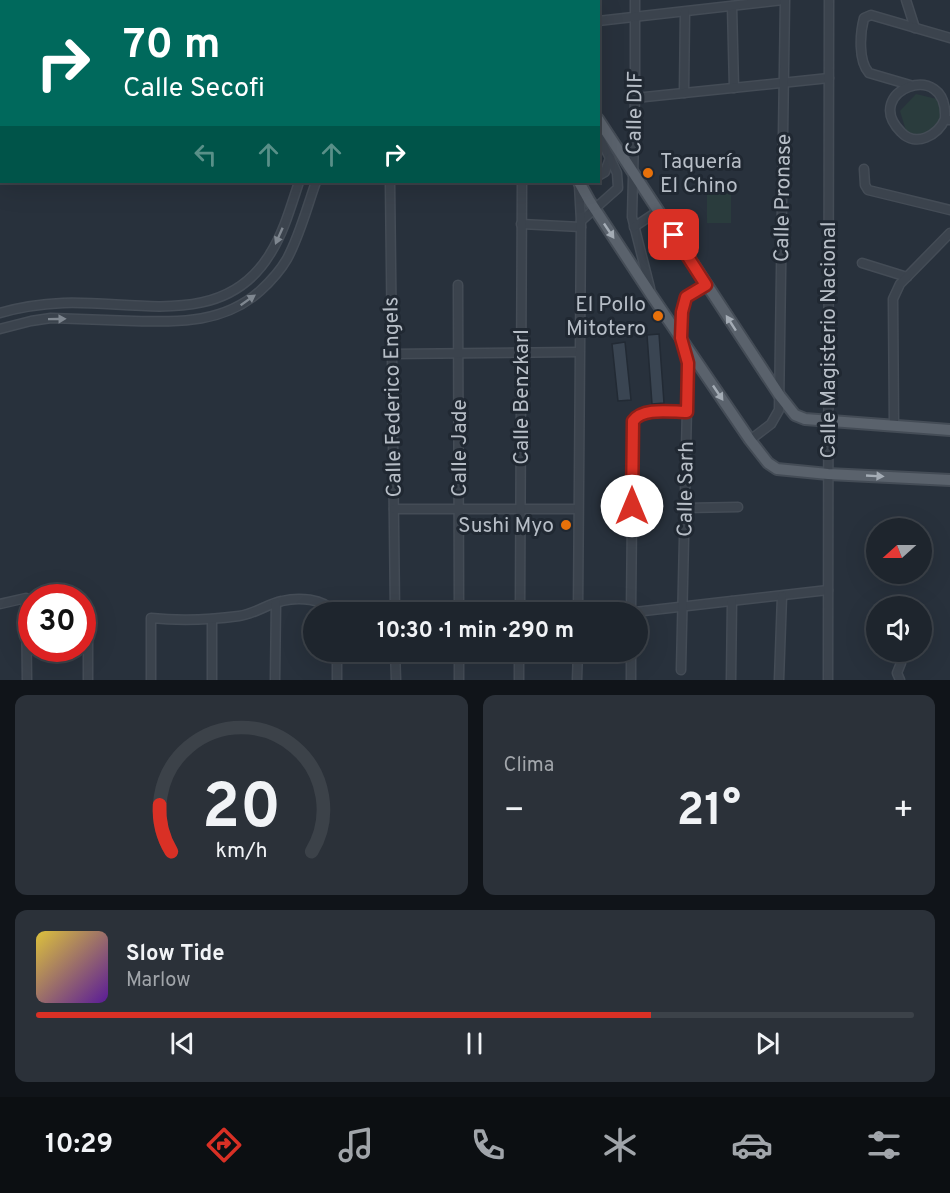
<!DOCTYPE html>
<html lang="es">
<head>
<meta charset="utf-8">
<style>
  :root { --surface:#1e252d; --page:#2b3139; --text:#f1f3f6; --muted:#a1a5aa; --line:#3c4249; --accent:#d93025 }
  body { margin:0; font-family:Overpass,sans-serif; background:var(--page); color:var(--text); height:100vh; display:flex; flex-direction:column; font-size:22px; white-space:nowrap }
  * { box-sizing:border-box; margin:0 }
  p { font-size:20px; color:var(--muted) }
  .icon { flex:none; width:33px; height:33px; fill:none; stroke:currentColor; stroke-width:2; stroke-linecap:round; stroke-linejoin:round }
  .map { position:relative; height:680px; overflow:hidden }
  .details { display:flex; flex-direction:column; gap:15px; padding:15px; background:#101419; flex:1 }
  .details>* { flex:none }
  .banner { position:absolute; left:0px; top:0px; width:600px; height:183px; box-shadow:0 6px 24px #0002,0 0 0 2px var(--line); background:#00695c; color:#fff; overflow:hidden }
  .needle { width:39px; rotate:249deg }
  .fabs { position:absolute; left:866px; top:518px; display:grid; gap:12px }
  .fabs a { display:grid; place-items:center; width:66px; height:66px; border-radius:50%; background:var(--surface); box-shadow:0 6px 24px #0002,0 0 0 2px var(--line); font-size:30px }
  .speed { position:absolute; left:18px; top:584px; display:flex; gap:12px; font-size:30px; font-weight:700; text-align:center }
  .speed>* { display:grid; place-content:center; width:78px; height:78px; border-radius:50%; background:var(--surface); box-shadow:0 6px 24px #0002,0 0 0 2px var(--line); line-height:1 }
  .speed .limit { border:9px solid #d22; background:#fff; color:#111 }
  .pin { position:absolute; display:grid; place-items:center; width:51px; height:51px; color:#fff; margin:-26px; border-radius:12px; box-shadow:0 3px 9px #0006 }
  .me { position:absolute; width:66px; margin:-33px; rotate:0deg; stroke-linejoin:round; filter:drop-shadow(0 0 4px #0008) }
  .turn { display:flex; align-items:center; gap:21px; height:126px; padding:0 24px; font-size:27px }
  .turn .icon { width:78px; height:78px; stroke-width:2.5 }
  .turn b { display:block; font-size:42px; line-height:51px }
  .lanes { display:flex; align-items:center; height:57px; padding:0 24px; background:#0003; justify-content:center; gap:30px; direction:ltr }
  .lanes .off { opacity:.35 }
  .big { font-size:45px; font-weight:700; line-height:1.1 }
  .details .card { flex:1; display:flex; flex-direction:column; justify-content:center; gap:9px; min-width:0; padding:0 21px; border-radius:12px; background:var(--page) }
  .details .dial { align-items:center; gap:0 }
  .dial svg { height:156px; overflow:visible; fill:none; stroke:var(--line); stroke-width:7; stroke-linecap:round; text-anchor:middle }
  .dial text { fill:var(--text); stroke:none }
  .song { display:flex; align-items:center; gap:18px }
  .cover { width:72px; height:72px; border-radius:9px; background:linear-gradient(135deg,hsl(50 70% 55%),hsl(270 70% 35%)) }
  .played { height:6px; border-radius:3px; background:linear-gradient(90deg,var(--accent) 70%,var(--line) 70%) }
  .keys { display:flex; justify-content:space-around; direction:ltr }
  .heat { display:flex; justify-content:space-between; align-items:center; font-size:33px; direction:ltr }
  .details .tiles { flex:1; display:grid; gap:15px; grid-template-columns:1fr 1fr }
  .card:last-child { grid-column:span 2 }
  .trip { position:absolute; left:303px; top:602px; width:345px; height:60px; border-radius:30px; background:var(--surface); box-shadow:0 6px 24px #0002,0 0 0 2px var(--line); font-weight:700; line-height:60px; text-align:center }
  .tab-bar { display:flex; height:96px; justify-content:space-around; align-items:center; background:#0c0f12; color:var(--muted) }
  .tab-bar .icon { width:42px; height:42px }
  .tab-bar .on { color:var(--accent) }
  .tab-bar b { font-size:27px; color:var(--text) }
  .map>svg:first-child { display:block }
  .green { fill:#2a3c3d }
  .water { fill:#1c2939 }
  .building { fill:#3a4552; stroke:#222a34; stroke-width:1.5 }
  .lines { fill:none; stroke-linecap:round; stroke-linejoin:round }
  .minor-casing { stroke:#444c56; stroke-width:11 }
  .major-casing { stroke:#444c56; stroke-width:14 }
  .minor { stroke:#3b434d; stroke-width:8 }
  .major { stroke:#5a626c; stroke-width:10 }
  .oneway { fill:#a4acb5 }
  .oneway2 { fill:#7f8790 }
  .route-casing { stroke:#8d1f18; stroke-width:15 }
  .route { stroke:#d93025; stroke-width:10 }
  .food-dot { fill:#e8710a; stroke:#202832; stroke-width:2 }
  .labels { text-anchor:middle; stroke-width:6; stroke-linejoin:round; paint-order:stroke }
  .street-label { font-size:21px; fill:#b7bec7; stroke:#202832 }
  .poi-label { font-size:21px; fill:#b7bec7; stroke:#202832; text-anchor:end }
</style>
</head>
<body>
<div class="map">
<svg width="950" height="680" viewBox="0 0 950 680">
  <rect width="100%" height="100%" fill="#28313c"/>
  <g class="green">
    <path d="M 916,94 L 937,99 L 944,123 L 928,139 L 907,134 L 900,111 Z"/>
    <rect x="707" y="184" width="24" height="39"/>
  </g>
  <path class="water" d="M 0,0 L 176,0 L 2,2 L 0,120 Z"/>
  <g class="building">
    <path d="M 659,334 L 664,403 L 652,404 L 647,335 Z"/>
    <path d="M 625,342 L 631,400 L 618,401 L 612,344 Z"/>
  </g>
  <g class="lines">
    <g class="minor-casing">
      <g id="minor">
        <path d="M 635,0 L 635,98 L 632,217 L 650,288"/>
        <path d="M 906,0 L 915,28"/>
        <path d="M 367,2 L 367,0"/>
        <path d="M 385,2 L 385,0"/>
        <path d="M 732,6 L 734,88"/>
        <path d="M 598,21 L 783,0"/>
        <path d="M 910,85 L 869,73 C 858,61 860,33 864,18 L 871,15 L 950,38"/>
        <path d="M 684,93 L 685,12"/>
        <path d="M 635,98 L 829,78"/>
        <path d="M 945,119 C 938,135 916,148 901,132 C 860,91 949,57 945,119 L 950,120"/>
        <path d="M 598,135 L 610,158 L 605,172 L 598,176"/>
        <path d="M 864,169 L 865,185 L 868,190 L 950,210"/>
        <path d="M 390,182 L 395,612"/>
        <path d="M 581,221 L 618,188 L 617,173 L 610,158"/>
        <path d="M 521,224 L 581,227"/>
        <path d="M 634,227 L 658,211"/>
        <path d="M 862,263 L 907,277"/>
        <path d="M 458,285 L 459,612"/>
        <path d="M 0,313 C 20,307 42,304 63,303 C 135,300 224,330 270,254 C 284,232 291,206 299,182"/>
        <path d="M 0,329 L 31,321 L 51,318 C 79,319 107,320 134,321 C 181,322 224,323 260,291 C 271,281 280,271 287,259 C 300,235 307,207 316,182"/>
        <path d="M 392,354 L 579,352"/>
        <path d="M 894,426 L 893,299 L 900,284 L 950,233"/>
        <path d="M 750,440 L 771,424 L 779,410 L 785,0"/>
        <path d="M 685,508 L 738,507"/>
        <path d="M 394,509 L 578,509"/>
        <path d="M 0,604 L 26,598 L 27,680"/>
        <path d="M 520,612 L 522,182"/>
        <path d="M 578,612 L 581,221 L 579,185"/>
        <path d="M 631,612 L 633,421 C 643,407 671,412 687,412"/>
        <path d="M 635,612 L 828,590"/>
        <path d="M 212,619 L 212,680"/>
        <path d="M 395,651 L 396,680"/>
        <path d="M 459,651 L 459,680"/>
        <path d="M 681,670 L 688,363 C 683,347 675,312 686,298 C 691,292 700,288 706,285"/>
        <path d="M 88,680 L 88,619"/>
        <path d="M 151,680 L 151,618 C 180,621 209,620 239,616 C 255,614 267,604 282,601 C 298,597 323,598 334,612"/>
        <path d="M 275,680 L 276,603"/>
        <path d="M 337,680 L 337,651"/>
        <path d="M 519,680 L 519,651"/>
        <path d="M 577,680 L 578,651"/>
        <path d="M 631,680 L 631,651"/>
        <path d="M 731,680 L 732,601"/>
        <path d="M 779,680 L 782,596"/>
        <path d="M 828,680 L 829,0"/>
        <path d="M 900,680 L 897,673 L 901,663"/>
      </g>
    </g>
    <g class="major-casing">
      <g id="major">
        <path d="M 563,2 L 563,0"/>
        <path d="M 579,2 L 579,0"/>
        <path d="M 598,119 L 780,396 L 795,415 L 805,419 L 950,430"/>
        <path d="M 579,182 L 589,200 L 652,296 L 750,440 L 768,463 L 777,469 L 828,474 L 950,480"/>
      </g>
    </g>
    <use href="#minor" class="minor"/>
    <use href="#major" class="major"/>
  </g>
  <defs><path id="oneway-solid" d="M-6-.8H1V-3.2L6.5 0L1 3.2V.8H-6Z" transform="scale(1.5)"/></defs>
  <g class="oneway">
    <use href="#oneway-solid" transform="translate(609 231) rotate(56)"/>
    <use href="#oneway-solid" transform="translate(731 323) rotate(-123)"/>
    <use href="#oneway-solid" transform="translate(718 393) rotate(56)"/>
    <use href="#oneway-solid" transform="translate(875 476) rotate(3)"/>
  </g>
  <g class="oneway2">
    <use href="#oneway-solid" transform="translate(279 236) rotate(114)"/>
    <use href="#oneway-solid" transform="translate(248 300) rotate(-35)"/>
    <use href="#oneway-solid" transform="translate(57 319) rotate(-1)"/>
  </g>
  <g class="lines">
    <g class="route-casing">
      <path id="route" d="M 632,506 L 633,421 C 643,407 671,412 687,412 L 688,363 L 681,338 L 682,312 L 686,297 L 706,285 L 674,235"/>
    </g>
    <use href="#route" class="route"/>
  </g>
  <g class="food-dot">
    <circle cx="648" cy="173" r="6"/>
    <circle cx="658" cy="316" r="6"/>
    <circle cx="566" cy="525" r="6"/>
  </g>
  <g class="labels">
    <g class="street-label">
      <text transform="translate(634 113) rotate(-89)" y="7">Calle DIF</text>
      <text transform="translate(782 198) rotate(-89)" y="7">Calle Pronase</text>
      <text transform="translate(828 340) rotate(-90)" y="7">Calle Magisterio Nacional</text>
      <text transform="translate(392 397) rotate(-91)" y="7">Calle Federico Engels</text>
      <text transform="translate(521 397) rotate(-90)" y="7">Calle Benzkarl</text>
      <text transform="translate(459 448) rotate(-90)" y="7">Calle Jade</text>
      <text transform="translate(685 489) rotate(-89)" y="7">Calle Sarh</text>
    </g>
    <g class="poi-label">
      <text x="660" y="168" text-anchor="start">Taquería<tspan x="660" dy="24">El Chino</tspan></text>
      <text x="646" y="311">El Pollo<tspan x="646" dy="24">Mitotero</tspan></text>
      <text x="554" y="532">Sushi Myo</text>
    </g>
  </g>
</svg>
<div class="fabs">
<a><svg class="needle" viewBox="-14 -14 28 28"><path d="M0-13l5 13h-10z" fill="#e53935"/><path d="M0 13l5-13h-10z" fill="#a1a5aa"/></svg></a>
<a><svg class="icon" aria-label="sound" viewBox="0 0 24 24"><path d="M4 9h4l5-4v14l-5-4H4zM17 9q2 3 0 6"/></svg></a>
</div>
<div class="speed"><div class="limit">30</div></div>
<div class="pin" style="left:674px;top:235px;background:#d93025"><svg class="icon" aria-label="arrive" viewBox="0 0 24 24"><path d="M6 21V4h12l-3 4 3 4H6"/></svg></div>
<svg class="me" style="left:632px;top:506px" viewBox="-20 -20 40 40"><circle r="19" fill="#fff"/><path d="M0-13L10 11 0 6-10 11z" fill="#d93025"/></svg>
<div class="trip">10:30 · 1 min · 290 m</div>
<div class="banner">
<div class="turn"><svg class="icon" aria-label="right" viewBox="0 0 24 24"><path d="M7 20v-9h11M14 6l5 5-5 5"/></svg><div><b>70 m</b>Calle Secofi</div></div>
<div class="lanes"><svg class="icon off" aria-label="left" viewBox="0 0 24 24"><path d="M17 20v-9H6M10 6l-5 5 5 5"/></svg><svg class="icon off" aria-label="ahead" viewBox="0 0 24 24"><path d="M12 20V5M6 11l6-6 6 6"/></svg><svg class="icon off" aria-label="ahead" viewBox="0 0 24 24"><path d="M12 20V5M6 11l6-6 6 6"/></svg><svg class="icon" aria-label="right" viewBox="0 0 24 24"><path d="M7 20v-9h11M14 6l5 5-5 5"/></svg></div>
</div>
</div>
<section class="details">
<div class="tiles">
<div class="card dial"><svg viewBox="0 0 100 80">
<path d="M14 69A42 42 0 1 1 86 69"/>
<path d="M14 69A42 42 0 0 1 8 45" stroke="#d93025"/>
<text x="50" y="56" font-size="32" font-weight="700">20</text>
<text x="50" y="72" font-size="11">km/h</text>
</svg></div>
<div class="card"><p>Clima</p>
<div class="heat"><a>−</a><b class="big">21°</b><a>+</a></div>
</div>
<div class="card">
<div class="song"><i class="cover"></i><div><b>Slow Tide</b><p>Marlow</p></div></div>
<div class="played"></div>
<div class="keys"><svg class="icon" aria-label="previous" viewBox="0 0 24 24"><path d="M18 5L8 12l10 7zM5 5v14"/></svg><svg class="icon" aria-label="pause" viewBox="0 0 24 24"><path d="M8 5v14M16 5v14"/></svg><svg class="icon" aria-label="next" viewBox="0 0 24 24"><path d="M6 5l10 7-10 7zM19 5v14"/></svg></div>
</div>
</div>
</section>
<nav class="tab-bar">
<b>10:29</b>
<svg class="icon on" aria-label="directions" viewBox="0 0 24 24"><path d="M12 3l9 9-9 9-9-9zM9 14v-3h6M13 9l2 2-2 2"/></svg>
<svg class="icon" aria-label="music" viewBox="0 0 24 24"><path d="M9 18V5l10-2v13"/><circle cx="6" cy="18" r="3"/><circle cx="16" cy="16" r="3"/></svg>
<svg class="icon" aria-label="phone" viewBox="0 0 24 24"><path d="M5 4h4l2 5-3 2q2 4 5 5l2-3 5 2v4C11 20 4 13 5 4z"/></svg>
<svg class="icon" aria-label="climate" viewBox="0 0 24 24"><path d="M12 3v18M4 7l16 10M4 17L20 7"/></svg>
<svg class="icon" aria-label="car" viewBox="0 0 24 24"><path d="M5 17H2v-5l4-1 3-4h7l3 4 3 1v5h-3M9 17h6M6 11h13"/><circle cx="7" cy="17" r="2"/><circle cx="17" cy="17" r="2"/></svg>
<svg class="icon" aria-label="filters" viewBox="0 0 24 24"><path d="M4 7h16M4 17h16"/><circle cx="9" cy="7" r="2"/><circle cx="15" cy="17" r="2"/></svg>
</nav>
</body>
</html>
